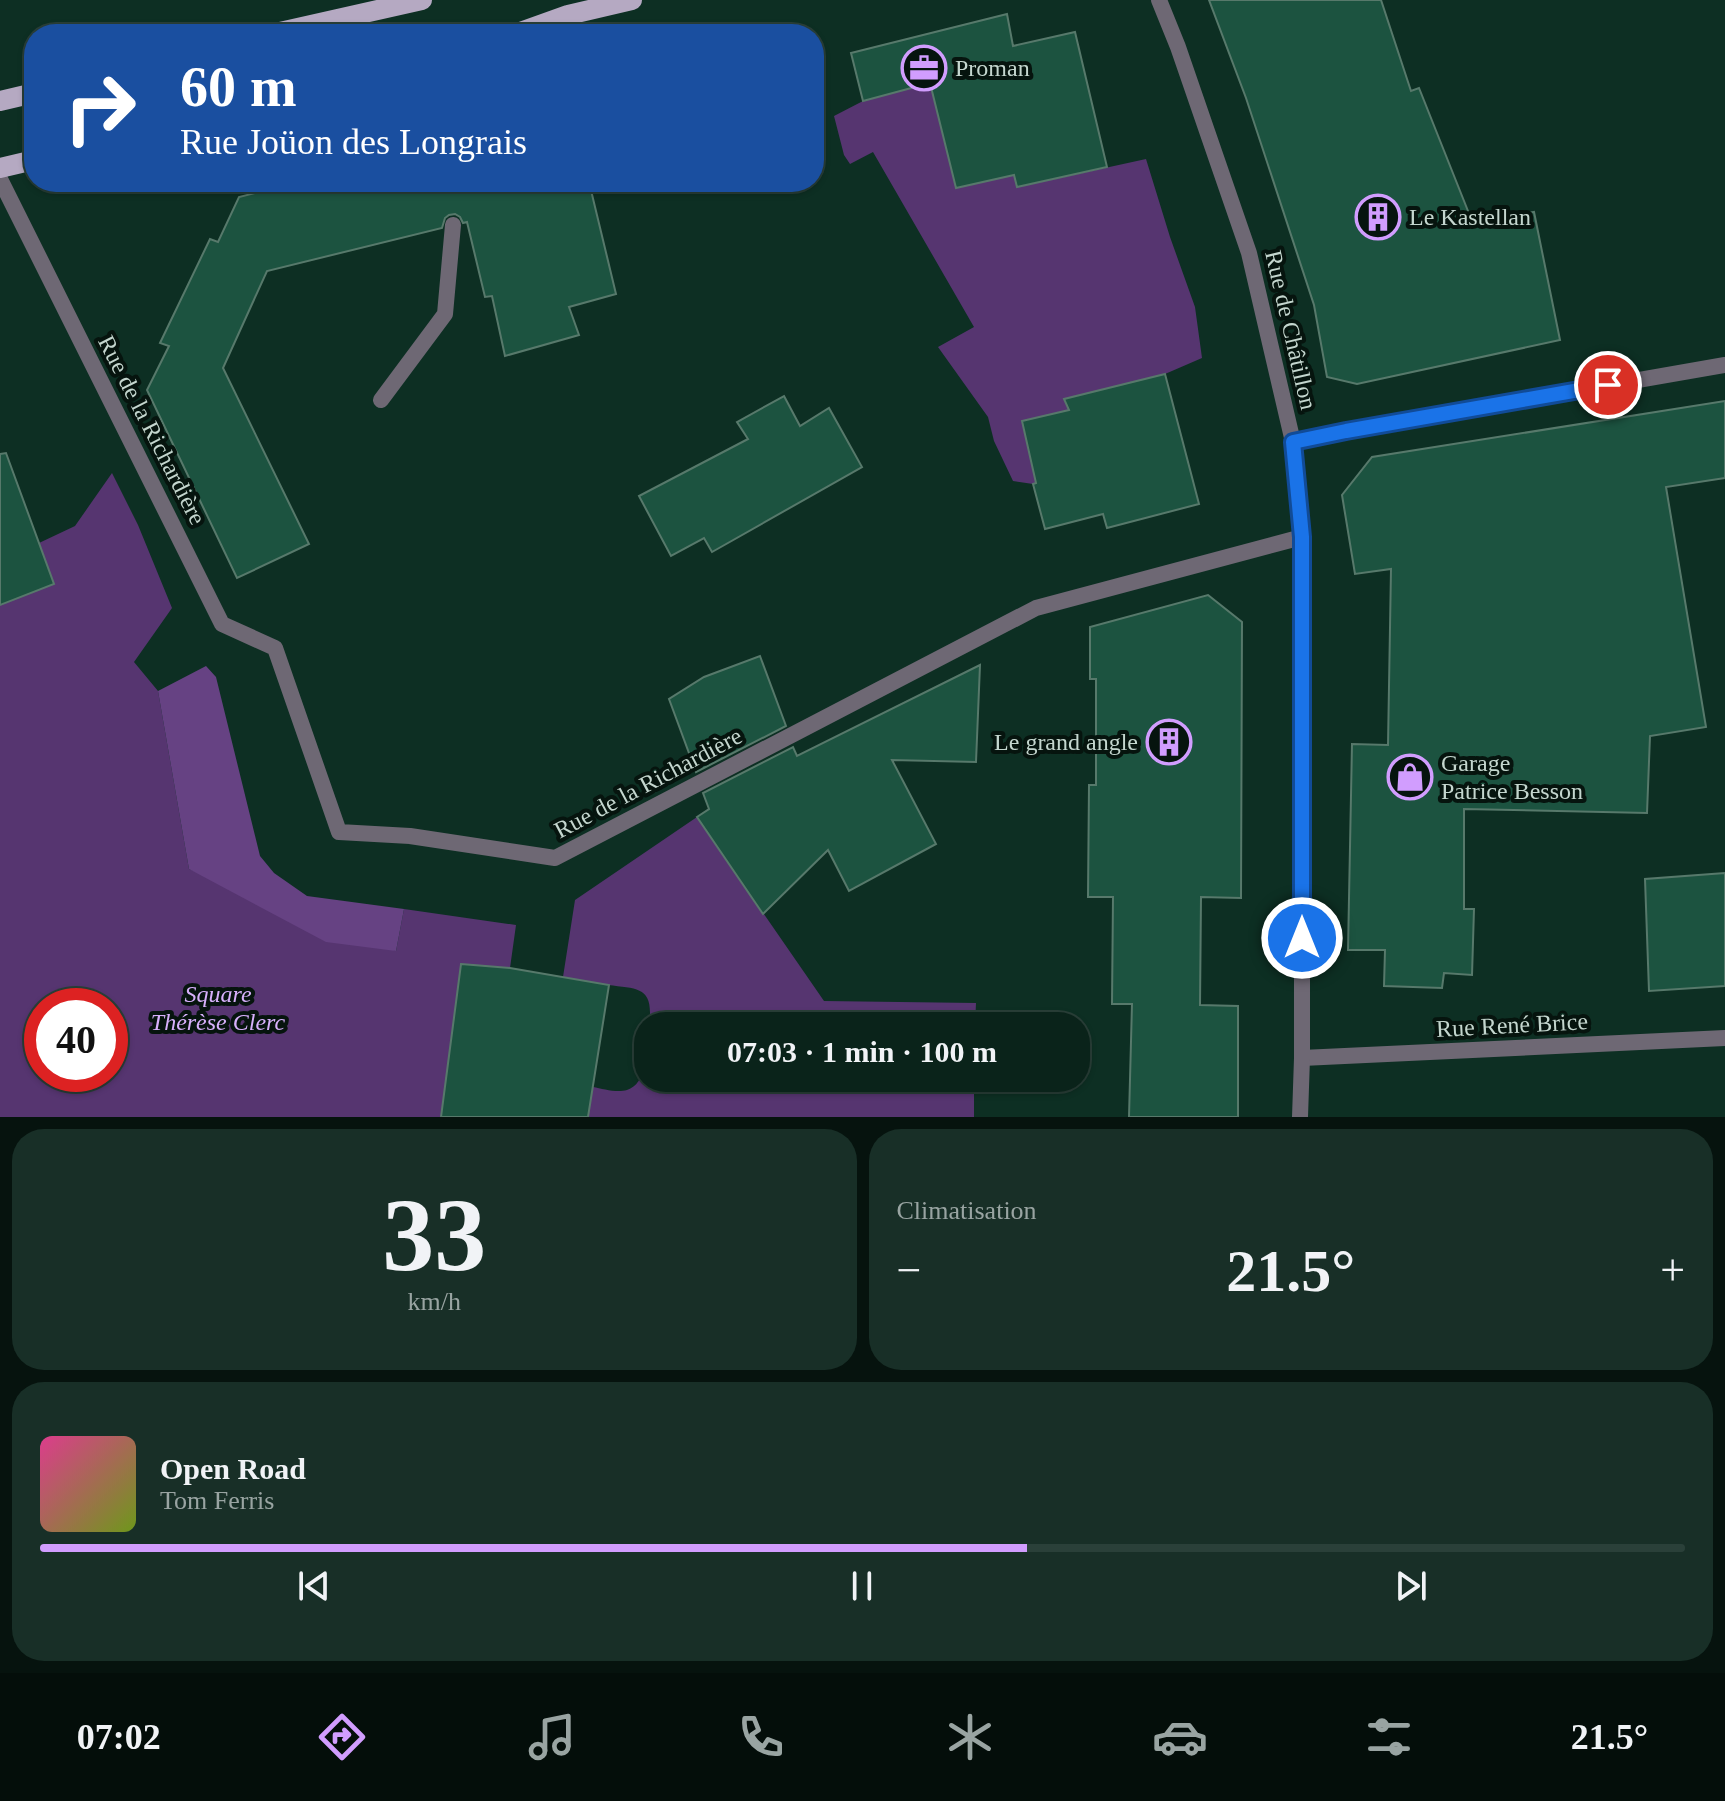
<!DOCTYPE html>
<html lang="fr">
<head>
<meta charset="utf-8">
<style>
  :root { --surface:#0a231a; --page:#182f27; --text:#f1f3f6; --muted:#99a4a2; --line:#2a4039; --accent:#d19dfe }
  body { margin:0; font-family:"Times New Roman",serif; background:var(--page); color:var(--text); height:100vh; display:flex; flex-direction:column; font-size:30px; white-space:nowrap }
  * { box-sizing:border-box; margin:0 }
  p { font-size:26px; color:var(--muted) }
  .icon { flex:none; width:44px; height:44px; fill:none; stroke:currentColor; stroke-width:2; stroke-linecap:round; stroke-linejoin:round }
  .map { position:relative; height:1117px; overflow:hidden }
  .details { display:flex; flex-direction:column; gap:12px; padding:12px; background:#06130e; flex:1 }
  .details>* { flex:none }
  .top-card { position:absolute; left:24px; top:24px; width:800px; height:168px; border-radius:32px; box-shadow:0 2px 6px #0004,0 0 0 2px var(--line); background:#1a4fa0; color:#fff; overflow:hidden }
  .speed { position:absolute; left:24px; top:988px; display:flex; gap:16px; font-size:40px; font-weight:700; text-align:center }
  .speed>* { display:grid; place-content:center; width:104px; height:104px; border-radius:50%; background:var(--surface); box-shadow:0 2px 6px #0004,0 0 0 2px var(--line); line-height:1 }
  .speed .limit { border:12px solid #d22; background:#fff; color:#111 }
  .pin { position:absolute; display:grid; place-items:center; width:68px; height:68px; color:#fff; margin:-34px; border:4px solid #fff; border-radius:50%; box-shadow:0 2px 8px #0007 }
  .me { position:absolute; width:88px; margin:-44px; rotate:0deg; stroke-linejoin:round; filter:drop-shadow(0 0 6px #0008) }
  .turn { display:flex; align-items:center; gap:28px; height:168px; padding:0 24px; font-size:36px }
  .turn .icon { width:104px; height:104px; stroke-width:2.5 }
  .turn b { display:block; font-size:56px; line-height:68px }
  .big { font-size:60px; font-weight:700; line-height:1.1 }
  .details .tile { flex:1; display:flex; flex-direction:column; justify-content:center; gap:12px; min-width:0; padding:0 28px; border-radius:32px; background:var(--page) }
  .details .dial { align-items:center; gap:0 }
  .dial b { font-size:104px; line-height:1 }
  .song { display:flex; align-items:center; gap:24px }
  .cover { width:96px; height:96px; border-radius:12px; background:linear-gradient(135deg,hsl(330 70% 55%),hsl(80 70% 35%)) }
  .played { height:8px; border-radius:4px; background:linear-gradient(90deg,var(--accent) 60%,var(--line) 60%) }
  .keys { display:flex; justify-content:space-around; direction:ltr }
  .heat { display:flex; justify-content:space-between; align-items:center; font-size:44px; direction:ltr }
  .details .tiles { flex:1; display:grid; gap:12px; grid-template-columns:1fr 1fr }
  .tile:last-child { grid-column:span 2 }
  .trip { position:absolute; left:634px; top:1012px; width:456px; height:80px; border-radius:32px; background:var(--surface); box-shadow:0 2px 6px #0004,0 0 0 2px var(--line); font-weight:700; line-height:80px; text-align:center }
  .dock { display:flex; height:128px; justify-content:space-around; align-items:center; background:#040e0a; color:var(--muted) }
  .dock .icon { width:56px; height:56px }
  .dock .on { color:var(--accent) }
  .dock b { font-size:36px; color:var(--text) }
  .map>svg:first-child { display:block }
  .green { fill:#563570; fill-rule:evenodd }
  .forest { fill:#664283 }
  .building { fill:#1c5340; stroke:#57796b; stroke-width:2 }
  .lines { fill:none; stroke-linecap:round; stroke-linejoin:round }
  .service { stroke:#6e6874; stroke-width:16 }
  .minor { stroke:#6e6874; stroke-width:16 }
  .tertiary { stroke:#6e6874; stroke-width:16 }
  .primary { stroke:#b5a9c2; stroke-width:20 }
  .route-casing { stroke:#114b97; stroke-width:20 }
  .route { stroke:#1a73e8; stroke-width:14 }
  .labels { text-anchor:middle; stroke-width:8; stroke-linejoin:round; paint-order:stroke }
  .poi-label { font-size:24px; fill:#c4d6ce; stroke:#06140e; text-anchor:start }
  .street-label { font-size:24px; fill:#c4d6ce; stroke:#06140e }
  .park-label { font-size:24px; font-style:italic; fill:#d7b0fb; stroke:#06140e }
</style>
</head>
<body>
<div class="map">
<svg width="1725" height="1117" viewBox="0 0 1725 1117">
  <rect width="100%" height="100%" fill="#0d2f23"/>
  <g class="green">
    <path d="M 930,83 L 956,188 L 1014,175 L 1018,187 L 1146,159 L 1170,237 L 1195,307 L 1202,358 L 1165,374 L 1065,399 L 1069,410 L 1022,421 L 1036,483 L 1033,484 L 1013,481 L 994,441 L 988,417 L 938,347 L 974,327 L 873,152 L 850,164 L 844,155 L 834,116 L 863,101 Z"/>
    <path d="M 112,473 L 138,525 L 172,608 L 134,662 L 158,691 L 189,869 L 396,951 L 404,909 L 516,925 L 510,968 L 461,964 L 441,1117 L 0,1117 L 0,605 L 39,543 L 75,526 ZM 42,1006 L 110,1006 L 110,1074 L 42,1074 Z"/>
    <path d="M 697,817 L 824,1001 L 976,1003 L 975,1026 L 649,1026 C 654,987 640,989 608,985 C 593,983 578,980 563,977 L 575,900 Z"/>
    <path d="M 648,1036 L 648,1078 L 974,1078 L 974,1117 L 588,1117 L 593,1087 C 603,1089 617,1093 627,1090 C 647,1084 646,1052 648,1036 Z"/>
  </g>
  <path class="forest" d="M 206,666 L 216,677 L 260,856 L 274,873 L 307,896 L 404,909 L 396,951 L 326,942 L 189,869 L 158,691 Z"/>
  <g class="building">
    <path d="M 1209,0 L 1381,0 L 1411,91 L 1419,88 L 1472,221 L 1534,212 L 1560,340 L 1357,384 L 1327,377 L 1314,305 L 1246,98 Z"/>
    <path d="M 1007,14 L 1013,46 L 1075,32 L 1107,167 L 1017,187 L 1014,175 L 956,188 L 930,83 L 863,101 L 851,53 Z"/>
    <path d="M 299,182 L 589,182 L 616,294 L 569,307 L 579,335 L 505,356 L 492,296 L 485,297 L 467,222 L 463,223 L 460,217 L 455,214 L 449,215 L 445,218 L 442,228 L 267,271 L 223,368 L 309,544 L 237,578 L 147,390 L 169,346 L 160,343 L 210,239 L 218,242 L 239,197 Z"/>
    <path d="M 1165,374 L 1199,504 L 1107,528 L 1103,514 L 1045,529 L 1033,484 L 1036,483 L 1022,421 L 1069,410 L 1064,399 Z"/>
    <path d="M 784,396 L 800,426 L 829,408 L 862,467 L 712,552 L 704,538 L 671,556 L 639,496 L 748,439 L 737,422 Z"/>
    <path d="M 1725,401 L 1725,478 L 1666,487 L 1706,727 L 1650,736 L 1647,813 L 1464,809 L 1464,909 L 1474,909 L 1472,975 L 1444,973 L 1442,988 L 1384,986 L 1385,950 L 1348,950 L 1352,744 L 1388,745 L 1391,569 L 1355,574 L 1342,495 L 1372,457 Z"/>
    <path d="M 6,453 L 54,584 L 0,605 L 0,454 Z"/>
    <path d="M 1208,595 L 1242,622 L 1241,898 L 1201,897 L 1200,1005 L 1238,1006 L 1238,1117 L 1129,1117 L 1132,1004 L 1112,1004 L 1113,897 L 1088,897 L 1089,785 L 1096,785 L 1096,679 L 1090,679 L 1090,627 Z"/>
    <path d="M 760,656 L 786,726 L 696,772 L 669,699 L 704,677 Z"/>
    <path d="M 980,665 L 976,762 L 892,760 L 936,844 L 849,891 L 828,850 L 763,914 L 697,817 L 709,809 L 703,793 L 793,747 L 797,756 Z"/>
    <path d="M 1725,873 L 1725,986 L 1649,991 L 1645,879 Z"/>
    <path d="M 461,964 L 510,968 L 609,985 L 588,1117 L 441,1117 Z"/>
  </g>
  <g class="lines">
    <path class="service" d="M 381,400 L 445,314 L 453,225"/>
    <g class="minor">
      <path d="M 0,179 L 222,624 L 275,648 L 339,832 L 410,836 L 555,858 L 1036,608 L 1302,537"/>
      <path d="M 1293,442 L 1346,431 L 1725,365"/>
      <path d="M 1302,1058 L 1725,1038"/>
    </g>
    <path class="tertiary" d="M 1159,0 L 1178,47 L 1249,253 L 1293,442 L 1302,537 L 1302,1058 L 1300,1117"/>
    <g class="primary">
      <path d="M 271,34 L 422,0"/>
      <path d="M 515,34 L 568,15 L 632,0"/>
      <path d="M 0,101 L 34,93"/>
      <path d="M 0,168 L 34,160"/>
    </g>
  </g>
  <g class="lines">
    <g class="route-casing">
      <path id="route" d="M 1302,938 L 1302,537 L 1293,442 L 1346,431 L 1608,385"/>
    </g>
    <use href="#route" class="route"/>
  </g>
  <defs>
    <g id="office-ring" transform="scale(2.3)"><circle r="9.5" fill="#06140e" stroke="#d19dfe" stroke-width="1.5"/><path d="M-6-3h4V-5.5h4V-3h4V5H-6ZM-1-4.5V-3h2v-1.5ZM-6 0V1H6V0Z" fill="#d19dfe"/></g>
    <g id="building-ring" transform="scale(2.3)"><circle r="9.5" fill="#06140e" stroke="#d19dfe" stroke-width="1.5"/><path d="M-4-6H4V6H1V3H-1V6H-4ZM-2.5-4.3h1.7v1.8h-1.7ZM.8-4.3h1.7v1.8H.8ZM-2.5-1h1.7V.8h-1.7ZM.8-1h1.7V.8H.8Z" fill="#d19dfe"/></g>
    <g id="shop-ring" transform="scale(2.3)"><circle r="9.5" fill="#06140e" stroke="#d19dfe" stroke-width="1.5"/><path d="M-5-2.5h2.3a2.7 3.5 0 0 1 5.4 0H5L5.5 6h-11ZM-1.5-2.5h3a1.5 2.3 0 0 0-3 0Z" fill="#d19dfe"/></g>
  </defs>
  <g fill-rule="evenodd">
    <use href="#office-ring" x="924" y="68"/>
    <use href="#building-ring" x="1378" y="217"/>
    <use href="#building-ring" x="1169" y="742"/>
    <use href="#shop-ring" x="1410" y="777"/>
  </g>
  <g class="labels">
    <g class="poi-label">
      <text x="955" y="76">Proman</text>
      <text x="1409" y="225">Le Kastellan</text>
      <text x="1138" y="750" text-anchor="end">Le grand angle</text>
      <text x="1441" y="771">Garage<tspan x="1441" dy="28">Patrice Besson</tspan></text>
    </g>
    <g class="street-label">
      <text transform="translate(1291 330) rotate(77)" y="8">Rue de Châtillon</text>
      <text transform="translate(152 430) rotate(63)" y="8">Rue de la Richardière</text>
      <text transform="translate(648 783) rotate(-28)" y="8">Rue de la Richardière</text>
      <text transform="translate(1512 1025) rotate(-3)" y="8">Rue René Brice</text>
    </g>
    <g class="park-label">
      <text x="218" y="1002">Square<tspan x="218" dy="28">Thérèse Clerc</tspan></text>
    </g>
  </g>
</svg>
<div class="speed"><div class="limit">40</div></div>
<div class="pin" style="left:1608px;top:385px;background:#d93025"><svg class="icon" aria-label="arrive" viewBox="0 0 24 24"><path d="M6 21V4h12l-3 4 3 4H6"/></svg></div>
<svg class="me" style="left:1302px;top:938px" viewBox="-20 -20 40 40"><circle r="17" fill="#1a73e8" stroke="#fff" stroke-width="3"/><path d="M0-11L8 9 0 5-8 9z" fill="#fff"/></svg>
<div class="trip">07:03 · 1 min · 100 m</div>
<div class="top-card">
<div class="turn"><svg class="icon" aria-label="right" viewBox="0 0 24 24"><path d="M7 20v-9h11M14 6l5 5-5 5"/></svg><div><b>60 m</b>Rue Joüon des Longrais</div></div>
</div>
</div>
<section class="details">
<div class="tiles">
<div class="tile dial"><b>33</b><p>km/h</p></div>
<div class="tile"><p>Climatisation</p>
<div class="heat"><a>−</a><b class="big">21.5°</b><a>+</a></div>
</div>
<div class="tile">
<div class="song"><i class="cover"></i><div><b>Open Road</b><p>Tom Ferris</p></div></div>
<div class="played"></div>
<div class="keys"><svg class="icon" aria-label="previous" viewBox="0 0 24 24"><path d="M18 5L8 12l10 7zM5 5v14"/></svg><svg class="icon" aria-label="pause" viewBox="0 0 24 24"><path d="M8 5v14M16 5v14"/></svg><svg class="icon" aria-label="next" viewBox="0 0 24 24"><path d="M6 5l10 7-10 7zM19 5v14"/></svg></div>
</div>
</div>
</section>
<nav class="dock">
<b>07:02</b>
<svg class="icon on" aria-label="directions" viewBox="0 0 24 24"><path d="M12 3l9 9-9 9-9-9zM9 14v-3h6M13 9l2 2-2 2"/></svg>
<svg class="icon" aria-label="music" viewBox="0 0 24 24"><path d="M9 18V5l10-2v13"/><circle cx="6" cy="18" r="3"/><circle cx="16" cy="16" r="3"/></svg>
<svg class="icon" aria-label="phone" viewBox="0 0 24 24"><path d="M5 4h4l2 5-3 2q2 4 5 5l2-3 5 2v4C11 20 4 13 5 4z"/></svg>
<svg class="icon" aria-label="climate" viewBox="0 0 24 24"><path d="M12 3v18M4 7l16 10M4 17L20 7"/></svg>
<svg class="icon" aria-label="car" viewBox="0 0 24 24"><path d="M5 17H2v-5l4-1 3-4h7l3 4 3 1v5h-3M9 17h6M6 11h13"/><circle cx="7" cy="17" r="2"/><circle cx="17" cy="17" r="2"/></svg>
<svg class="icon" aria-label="filters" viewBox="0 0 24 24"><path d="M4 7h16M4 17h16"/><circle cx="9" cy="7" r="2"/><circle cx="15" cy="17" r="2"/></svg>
<b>21.5°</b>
</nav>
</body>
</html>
